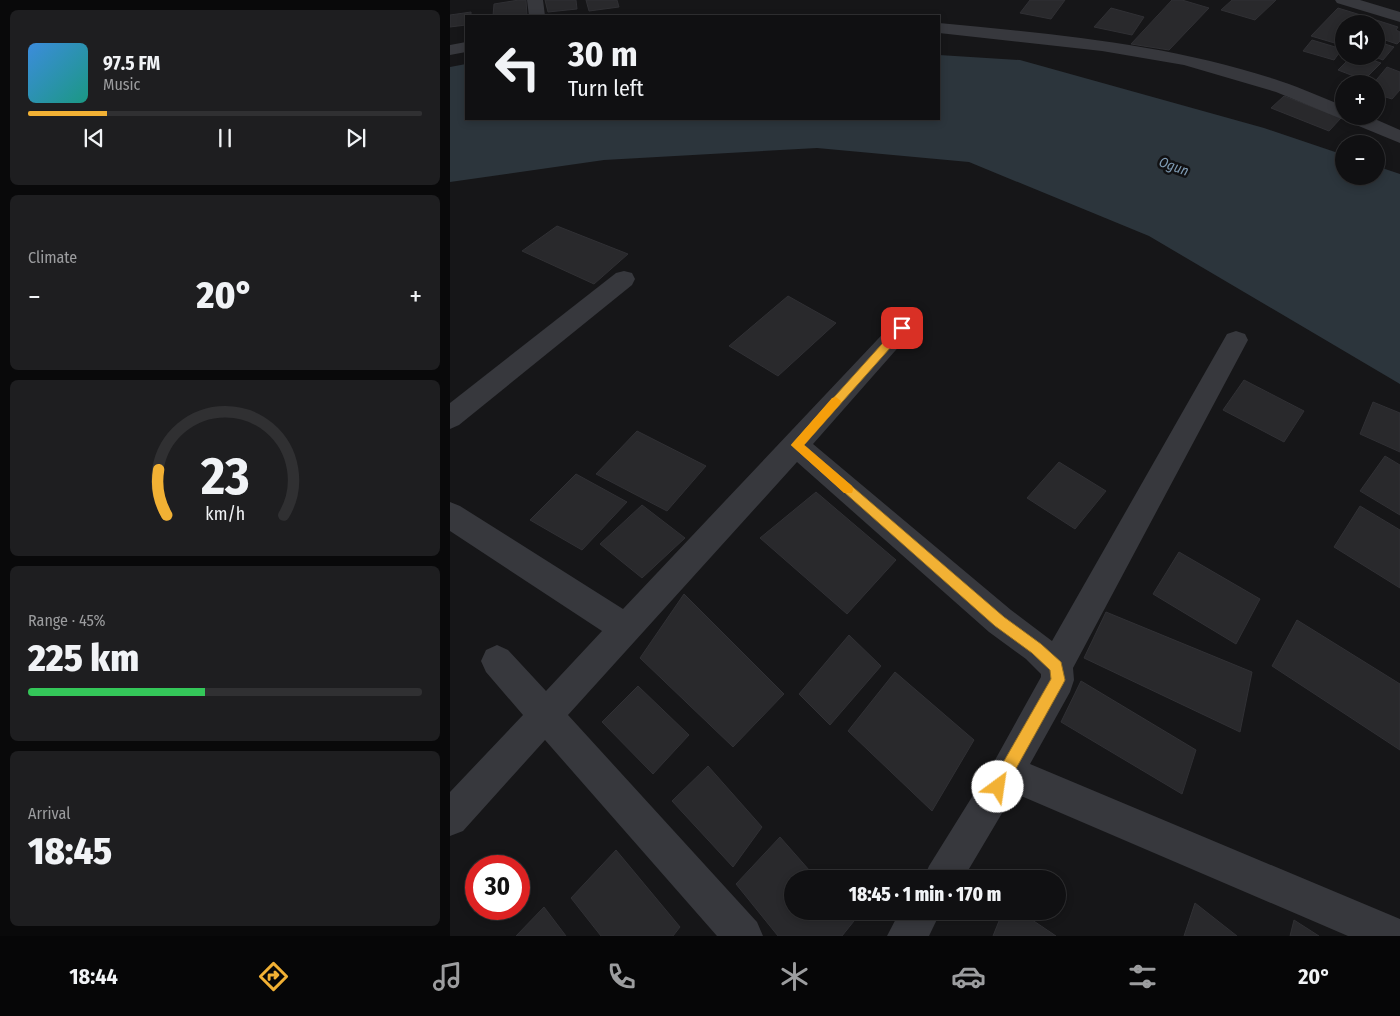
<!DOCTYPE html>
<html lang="en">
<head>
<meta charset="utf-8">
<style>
  :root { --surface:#101012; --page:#1e1e20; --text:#f1f3f6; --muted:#9c9d9f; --line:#303032; --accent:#f2b134 }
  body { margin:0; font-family:"Fira Sans Condensed",sans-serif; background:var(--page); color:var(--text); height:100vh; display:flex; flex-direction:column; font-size:19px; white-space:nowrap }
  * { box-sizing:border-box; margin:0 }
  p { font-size:16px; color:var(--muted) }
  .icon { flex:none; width:28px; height:28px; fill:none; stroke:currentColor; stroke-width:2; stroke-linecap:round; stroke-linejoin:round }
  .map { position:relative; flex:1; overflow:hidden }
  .drawer { display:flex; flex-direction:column; gap:10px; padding:10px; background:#09090a; width:450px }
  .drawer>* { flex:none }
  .top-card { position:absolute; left:15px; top:15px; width:475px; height:105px; border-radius:0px; box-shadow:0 2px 8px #0003,0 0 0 1px var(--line); background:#101012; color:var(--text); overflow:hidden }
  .fabs { position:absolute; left:885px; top:15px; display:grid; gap:10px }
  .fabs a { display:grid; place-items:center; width:50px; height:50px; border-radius:50%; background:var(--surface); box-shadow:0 2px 8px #0003,0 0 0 1px var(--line); font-size:25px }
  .speed { position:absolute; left:15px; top:855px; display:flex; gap:10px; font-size:25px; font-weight:700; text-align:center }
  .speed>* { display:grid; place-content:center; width:65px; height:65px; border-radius:50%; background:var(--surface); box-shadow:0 2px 8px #0003,0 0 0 1px var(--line); line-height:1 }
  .speed .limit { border:8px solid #d22; background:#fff; color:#111 }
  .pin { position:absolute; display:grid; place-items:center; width:42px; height:42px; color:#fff; margin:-21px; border-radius:10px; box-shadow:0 2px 8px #0006 }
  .me { position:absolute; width:55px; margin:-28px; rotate:31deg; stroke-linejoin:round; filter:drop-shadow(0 0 4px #0008) }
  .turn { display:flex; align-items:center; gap:18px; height:105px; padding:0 20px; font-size:22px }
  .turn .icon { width:65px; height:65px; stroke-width:2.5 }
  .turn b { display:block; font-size:35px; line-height:42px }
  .big { font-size:38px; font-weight:800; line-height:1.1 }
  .drawer .tile { flex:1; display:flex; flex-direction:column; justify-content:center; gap:8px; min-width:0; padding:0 18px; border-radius:8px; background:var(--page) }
  .drawer .dial { align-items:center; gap:0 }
  .dial svg { height:130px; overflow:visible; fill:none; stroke:var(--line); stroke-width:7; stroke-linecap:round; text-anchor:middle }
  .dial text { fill:var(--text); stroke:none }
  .song { display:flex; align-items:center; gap:15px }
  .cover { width:60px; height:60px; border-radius:8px; background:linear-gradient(135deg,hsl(210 70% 55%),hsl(170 70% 35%)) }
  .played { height:5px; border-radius:2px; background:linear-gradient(90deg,var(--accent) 20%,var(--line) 20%) }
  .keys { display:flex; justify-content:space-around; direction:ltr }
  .heat { display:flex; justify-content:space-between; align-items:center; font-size:28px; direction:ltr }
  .charge { height:8px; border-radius:4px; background:linear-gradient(90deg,#34c759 45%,var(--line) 0) }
  .trip { position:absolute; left:334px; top:870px; width:282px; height:50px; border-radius:25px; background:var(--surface); box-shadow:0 2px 8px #0003,0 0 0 1px var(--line); font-weight:800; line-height:50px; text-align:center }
  .menu { display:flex; height:80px; justify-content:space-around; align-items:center; background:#060607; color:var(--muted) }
  .menu .icon { width:35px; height:35px }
  .menu .selected { color:var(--accent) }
  .menu b { font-size:22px; color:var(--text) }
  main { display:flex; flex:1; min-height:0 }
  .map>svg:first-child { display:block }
  .water { fill:#2c353c }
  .building { fill:#29292c; stroke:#303034 }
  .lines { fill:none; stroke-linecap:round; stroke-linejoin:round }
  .minor { fill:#37383d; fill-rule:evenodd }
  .route { fill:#f2b134; stroke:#9d7322 }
  .slow { fill:#f59e0b }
  .labels { text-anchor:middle; stroke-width:5; stroke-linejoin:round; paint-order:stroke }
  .far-water-label { font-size:14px; font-style:italic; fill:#7f9bb3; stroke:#111113 }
</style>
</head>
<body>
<main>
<section class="drawer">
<div class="tile">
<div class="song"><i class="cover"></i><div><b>97.5 FM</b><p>Music</p></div></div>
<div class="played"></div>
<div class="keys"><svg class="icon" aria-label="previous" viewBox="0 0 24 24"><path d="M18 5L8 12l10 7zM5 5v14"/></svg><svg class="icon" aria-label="pause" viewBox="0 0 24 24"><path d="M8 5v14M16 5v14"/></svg><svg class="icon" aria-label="next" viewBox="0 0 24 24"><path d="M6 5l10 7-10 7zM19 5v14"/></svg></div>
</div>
<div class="tile"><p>Climate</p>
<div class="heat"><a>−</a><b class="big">20°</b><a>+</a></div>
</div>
<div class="tile dial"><svg viewBox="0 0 100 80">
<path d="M14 69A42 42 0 1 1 86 69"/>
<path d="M14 69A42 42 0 0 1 9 41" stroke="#f2b134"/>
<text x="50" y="56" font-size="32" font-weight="700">23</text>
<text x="50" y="72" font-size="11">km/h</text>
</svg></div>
<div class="tile"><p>Range · 45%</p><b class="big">225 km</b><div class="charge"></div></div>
<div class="tile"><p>Arrival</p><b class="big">18:45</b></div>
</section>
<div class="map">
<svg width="950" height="936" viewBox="0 0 950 936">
  <rect width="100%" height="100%" fill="#161618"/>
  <path class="water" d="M 489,55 L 570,60 L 814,128 L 894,155 L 894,176 L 926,176 L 926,166 L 950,174 L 950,384 L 699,236 L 519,162 L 367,148 L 154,160 L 0,182 L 0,67 L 16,64 L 16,119 L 489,119 Z"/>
  <g class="building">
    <path d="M 69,0 L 76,0 L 77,16 L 43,16 L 44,4 Z"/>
    <path d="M 95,0 L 126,0 L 127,9 L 98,12 Z"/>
    <path d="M 136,0 L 167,0 L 169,7 L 139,11 Z"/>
    <path d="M 580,0 L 615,0 L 601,19 L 570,13 Z"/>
    <path d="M 722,0 L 732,0 L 759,8 L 719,50 L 681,44 Z"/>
    <path d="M 782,0 L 826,0 L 805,20 L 771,10 Z"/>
    <path d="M 661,8 L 694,17 L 682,35 L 644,27 Z"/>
    <path d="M 888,8 L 914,16 L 907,24 L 894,24 L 894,38 L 888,44 L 861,36 Z"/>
    <path d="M 21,12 L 21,16 L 16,16 L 16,25 L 0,27 L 0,15 Z"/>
    <path d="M 923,19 L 948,27 L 946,30 L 950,32 L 950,41 L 947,44 L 926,37 L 926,24 L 918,24 Z"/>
    <path d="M 862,40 L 892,49 L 884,60 L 853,51 Z"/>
    <path d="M 926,41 L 944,47 L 933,60 L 922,56 L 926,56 Z"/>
    <path d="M 902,56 L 910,56 L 931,63 L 914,80 L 888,70 Z"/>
    <path d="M 937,67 L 950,72 L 950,90 L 942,99 L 926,94 L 926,84 L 923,84 Z"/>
    <path d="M 834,96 L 891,118 L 879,131 L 821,108 Z"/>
    <path d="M 107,226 L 178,254 L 144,284 L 72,251 Z"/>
    <path d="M 338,296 L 386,323 L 328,376 L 279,346 Z"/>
    <path d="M 794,380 L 854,411 L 834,442 L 773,410 Z"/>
    <path d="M 923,402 L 950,413 L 950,452 L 910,434 Z"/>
    <path d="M 187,431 L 256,466 L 217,511 L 146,474 Z"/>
    <path d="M 935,456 L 950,465 L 950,515 L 910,491 Z"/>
    <path d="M 609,462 L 656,491 L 625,529 L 577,498 Z"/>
    <path d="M 126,474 L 177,502 L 132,550 L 80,520 Z"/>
    <path d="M 366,492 L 446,560 L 397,614 L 310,538 Z"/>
    <path d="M 192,505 L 235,538 L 192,578 L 150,544 Z"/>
    <path d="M 910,506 L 950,530 L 950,588 L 884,547 Z"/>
    <path d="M 729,552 L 810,599 L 786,644 L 703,594 Z"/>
    <path d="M 234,594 L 334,694 L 283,747 L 190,658 Z"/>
    <path d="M 656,612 L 802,672 L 790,732 L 634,658 Z"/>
    <path d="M 847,620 L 950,684 L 950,750 L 822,666 Z"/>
    <path d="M 399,635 L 431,666 L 380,725 L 349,694 Z"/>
    <path d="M 445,672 L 524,740 L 482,811 L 398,731 Z"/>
    <path d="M 631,681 L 746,750 L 732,794 L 611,722 Z"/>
    <path d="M 188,686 L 239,735 L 203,774 L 152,722 Z"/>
    <path d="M 258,766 L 312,827 L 283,867 L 222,801 Z"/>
    <path d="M 330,837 L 367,879 L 342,879 L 342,911 L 395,911 L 404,921 L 392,936 L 328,936 L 286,884 Z"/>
    <path d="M 166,850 L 230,927 L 223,936 L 151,936 L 121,898 Z"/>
    <path d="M 745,903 L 787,936 L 734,936 Z"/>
    <path d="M 94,907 L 116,936 L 66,936 Z"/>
    <path d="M 553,911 L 569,911 L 606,936 L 543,936 Z"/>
    <path d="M 844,920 L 869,936 L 840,936 Z"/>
  </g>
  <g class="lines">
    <g class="minor">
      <path d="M 77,0 L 93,0 L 95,16 L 79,16 Z"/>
      <path d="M 885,0 L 910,0 L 950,12 L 950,22 L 887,3 Z"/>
      <path d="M 489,23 C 604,34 720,44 830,81 C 852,88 873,98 894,106 L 894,116 L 918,116 L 950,130 L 950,143 L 826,92 L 734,65 L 652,51 L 489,33 Z"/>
      <path d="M 16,42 L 16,52 L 0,55 L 0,45 Z"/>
      <path d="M 174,271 L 182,273 L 185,279 L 182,285 L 9,425 L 0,429 L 0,403 L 166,273 Z"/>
      <path d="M 452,319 L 460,322 L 464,328 L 460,334 L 363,444 L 561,610 L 602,641 L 777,334 L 786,331 L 795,334 L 798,340 L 623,668 L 624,680 L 620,692 L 580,764 L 950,919 L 950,936 L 898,936 L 564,793 L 513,879 L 473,879 L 479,866 L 545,760 L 591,677 L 591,674 L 576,659 L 539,632 L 347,462 L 118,715 L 307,922 L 313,936 L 267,936 L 95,740 L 13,831 L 0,836 L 0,792 L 73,715 L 36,672 L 31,661 L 36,650 L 47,645 L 58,650 L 96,691 L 152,631 L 0,531 L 0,502 L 10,506 L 173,609 L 444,322 Z"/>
      <path d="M 450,911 L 491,911 L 479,936 L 437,936 Z"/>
    </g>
  </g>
  <path class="route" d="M 452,324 L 456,325 L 456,330 L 354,445 L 554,617 L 591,644 L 611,662 L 615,680 L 613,684 L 553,792 L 548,795 L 542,792 L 540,787 L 542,782 L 601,679 L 600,670 L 582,653 L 545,626 L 341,445 L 449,325 Z"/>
  <path class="slow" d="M 386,397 L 391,401 L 390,404 L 354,445 L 402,486 L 403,490 L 402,493 L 394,493 L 341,445 L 382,398 Z"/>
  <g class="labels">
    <g class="far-water-label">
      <text transform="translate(724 166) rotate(20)" y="5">Ogun</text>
    </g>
  </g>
</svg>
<div class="fabs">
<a><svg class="icon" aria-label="sound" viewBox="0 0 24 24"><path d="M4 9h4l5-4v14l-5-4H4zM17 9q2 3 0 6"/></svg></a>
<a>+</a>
<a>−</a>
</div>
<div class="speed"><div class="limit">30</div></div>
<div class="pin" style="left:452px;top:328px;background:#d93025"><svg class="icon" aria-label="arrive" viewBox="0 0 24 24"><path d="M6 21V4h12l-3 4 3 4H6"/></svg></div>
<svg class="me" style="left:548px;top:787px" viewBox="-20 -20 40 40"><circle r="19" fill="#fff"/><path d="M0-13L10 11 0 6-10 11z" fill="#f2b134"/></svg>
<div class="trip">18:45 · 1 min · 170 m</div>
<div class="top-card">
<div class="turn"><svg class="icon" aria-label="left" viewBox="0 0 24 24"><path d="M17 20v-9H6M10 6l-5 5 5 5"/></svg><div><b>30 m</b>Turn left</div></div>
</div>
</div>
</main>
<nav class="menu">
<b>18:44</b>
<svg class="icon selected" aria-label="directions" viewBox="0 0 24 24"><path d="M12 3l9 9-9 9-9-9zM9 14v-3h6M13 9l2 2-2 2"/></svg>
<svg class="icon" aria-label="music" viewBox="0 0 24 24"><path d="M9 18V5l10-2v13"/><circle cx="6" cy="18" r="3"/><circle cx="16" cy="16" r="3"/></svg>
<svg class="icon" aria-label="phone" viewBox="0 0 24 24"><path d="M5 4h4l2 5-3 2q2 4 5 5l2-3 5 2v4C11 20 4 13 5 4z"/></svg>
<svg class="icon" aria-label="climate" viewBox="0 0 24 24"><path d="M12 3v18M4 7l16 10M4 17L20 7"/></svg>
<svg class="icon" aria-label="car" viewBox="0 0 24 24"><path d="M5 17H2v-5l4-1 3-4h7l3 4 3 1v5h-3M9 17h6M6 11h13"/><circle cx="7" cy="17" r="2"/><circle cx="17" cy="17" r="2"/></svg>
<svg class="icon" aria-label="filters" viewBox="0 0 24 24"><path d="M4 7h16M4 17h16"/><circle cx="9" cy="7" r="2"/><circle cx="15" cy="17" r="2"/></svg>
<b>20°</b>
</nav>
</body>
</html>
